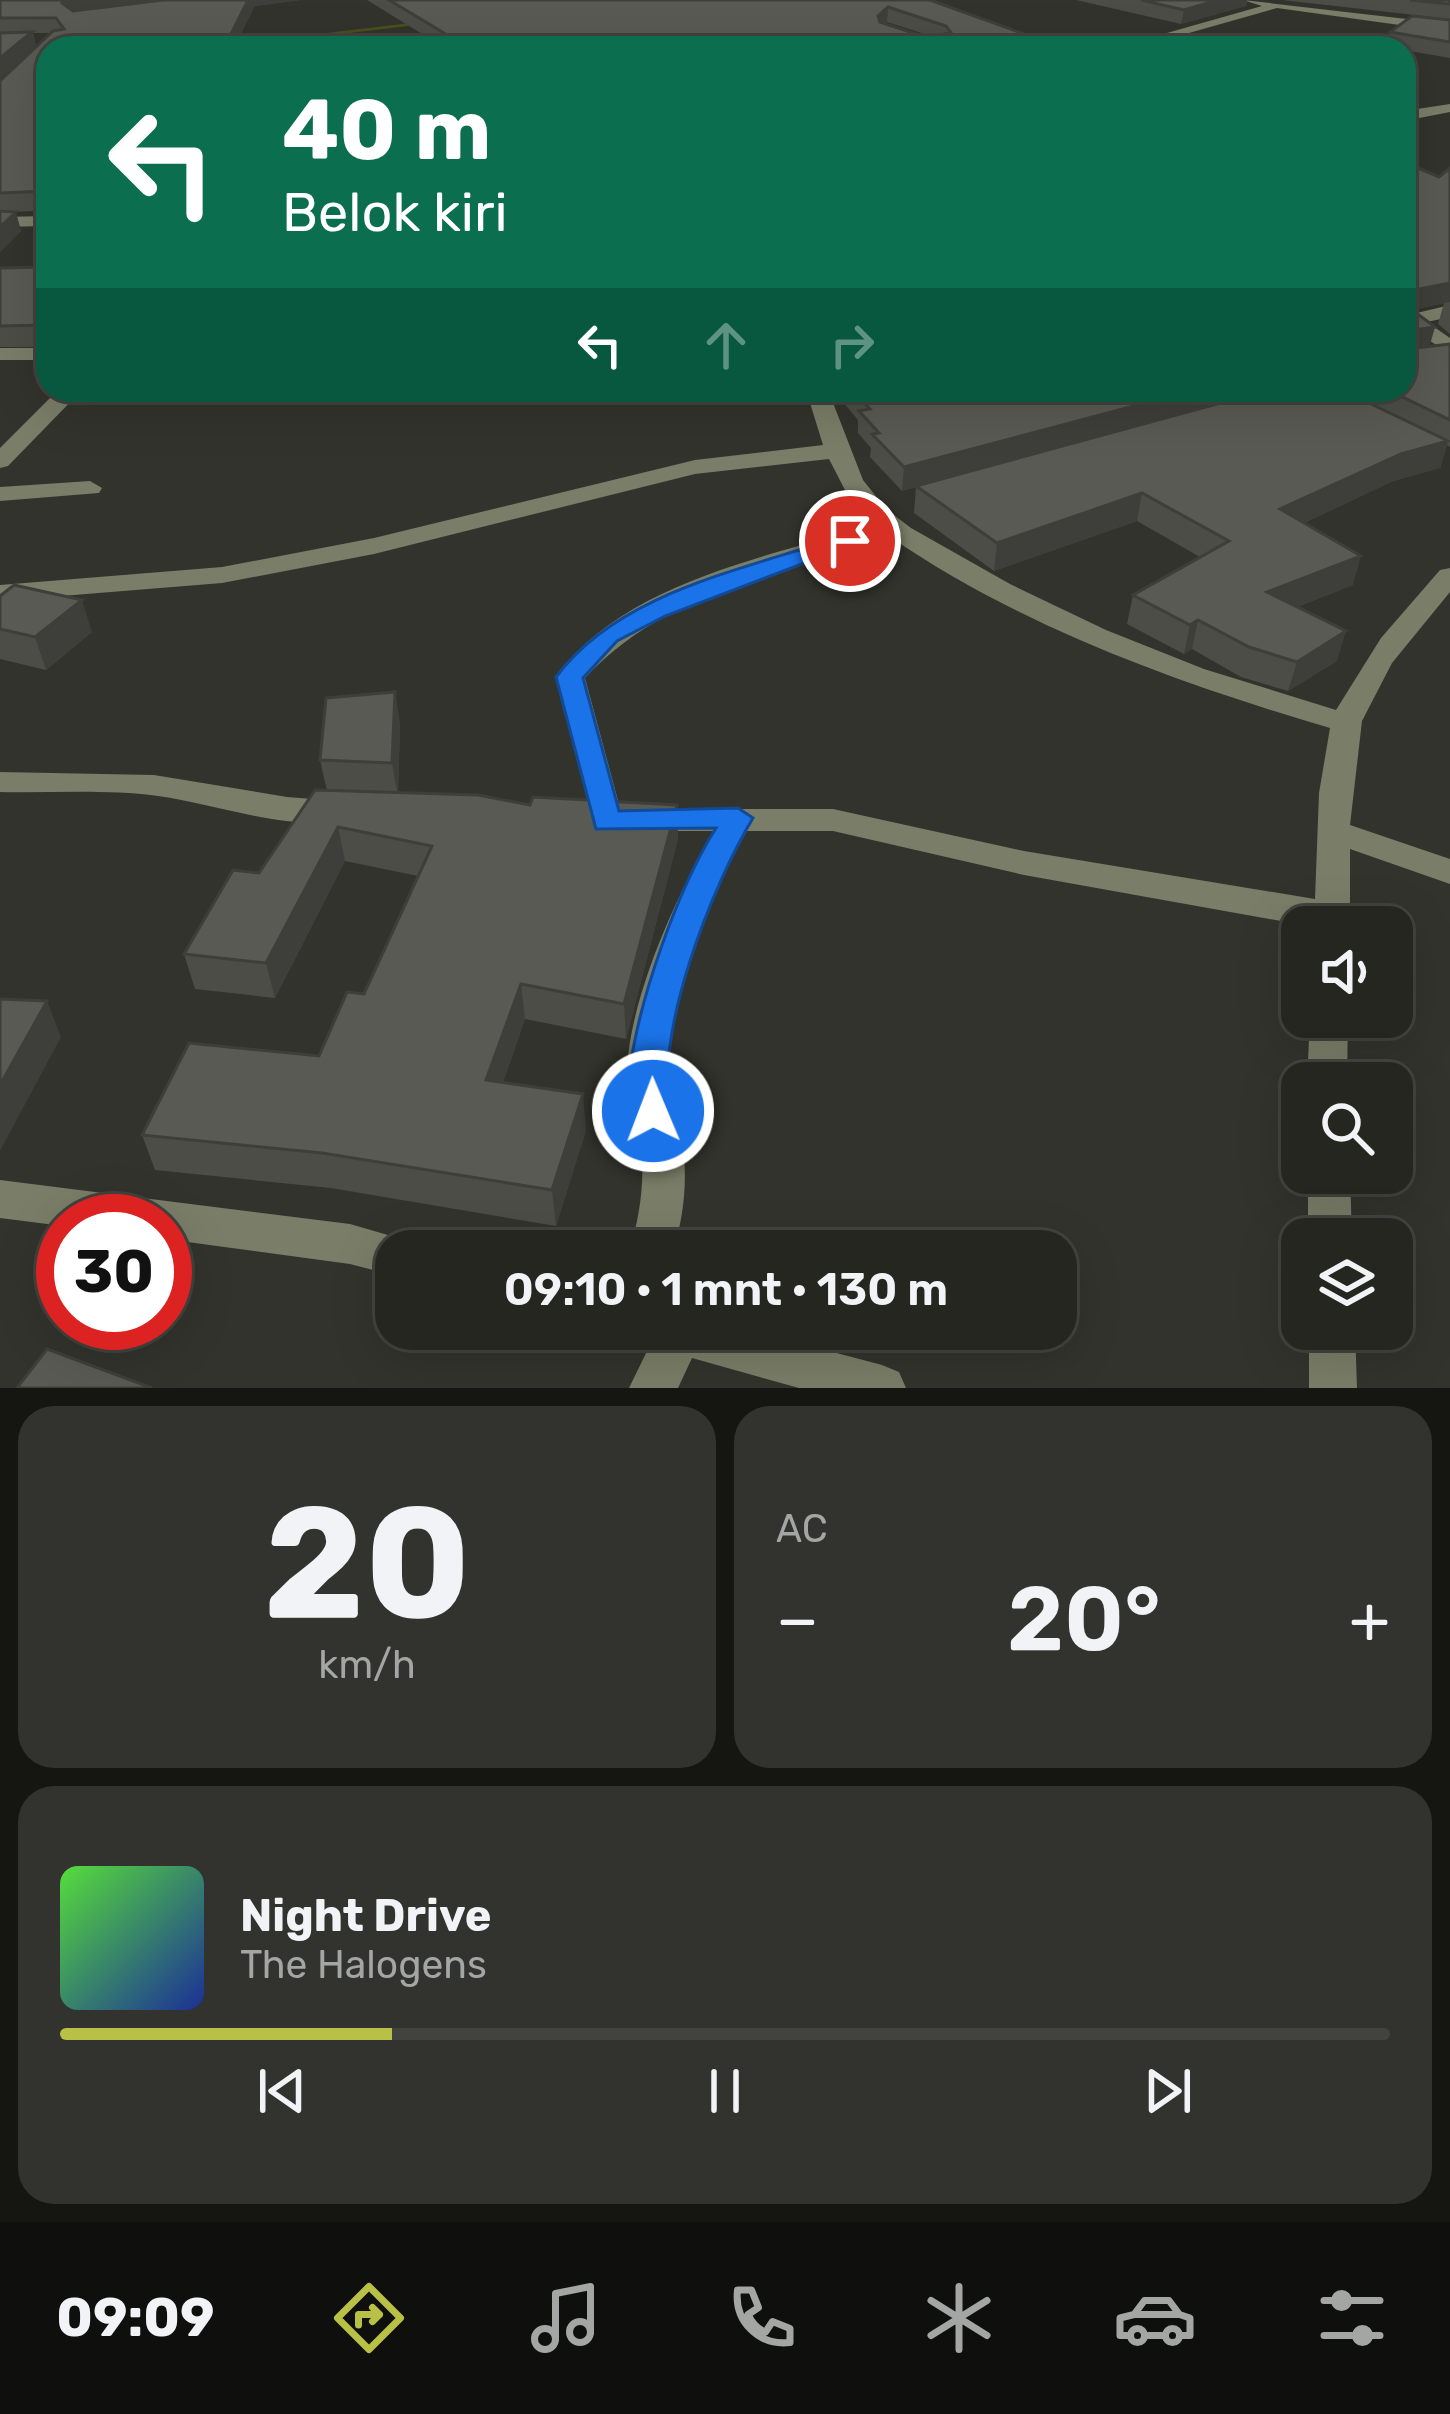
<!DOCTYPE html>
<html lang="id">
<head>
<meta charset="utf-8">
<style>
  :root { --surface:#262621; --page:#32322e; --text:#f1f3f6; --muted:#a4a5a5; --line:#42433f; --accent:#b9c046 }
  body { margin:0; font-family:Rubik,sans-serif; background:var(--page); color:var(--text); height:100vh; display:flex; flex-direction:column; font-size:45px; white-space:nowrap }
  * { box-sizing:border-box; margin:0 }
  p { font-size:39px; color:var(--muted) }
  .icon { flex:none; width:66px; height:66px; fill:none; stroke:currentColor; stroke-width:2; stroke-linecap:round; stroke-linejoin:round }
  .map { position:relative; height:1388px; overflow:hidden }
  .panel { display:flex; flex-direction:column; gap:18px; padding:18px; background:#151512; flex:1 }
  .panel>* { flex:none }
  .top-card { position:absolute; left:36px; top:36px; width:1380px; height:366px; border-radius:36px; box-shadow:0 12px 48px #0002,0 0 0 3px var(--line); background:#0b6e4f; color:#fff; overflow:hidden }
  .controls { position:absolute; left:1281px; top:906px; display:grid; gap:24px }
  .controls a { display:grid; place-items:center; width:132px; height:132px; border-radius:24px; background:var(--surface); box-shadow:0 12px 48px #0002,0 0 0 3px var(--line); font-size:60px }
  .speed { position:absolute; left:36px; top:1194px; display:flex; gap:24px; font-size:60px; font-weight:700; text-align:center }
  .speed>* { display:grid; place-content:center; width:156px; height:156px; border-radius:50%; background:var(--surface); box-shadow:0 12px 48px #0002,0 0 0 3px var(--line); line-height:1 }
  .speed .limit { border:18px solid #d22; background:#fff; color:#111 }
  .pin { position:absolute; display:grid; place-items:center; width:102px; height:102px; color:#fff; margin:-51px; border:6px solid #fff; border-radius:50%; box-shadow:0 3px 12px #0007 }
  .me { position:absolute; width:132px; margin:-66px; rotate:359deg; stroke-linejoin:round; filter:drop-shadow(0 0 9px #0008) }
  .turn { display:flex; align-items:center; gap:42px; height:252px; padding:0 48px; font-size:54px }
  .turn .icon { width:156px; height:156px; stroke-width:2.5 }
  .turn b { display:block; font-size:84px; line-height:102px }
  .lanes { display:flex; align-items:center; height:114px; padding:0 48px; background:#0003; justify-content:center; gap:60px; direction:ltr }
  .lanes .off { opacity:.35 }
  .big { font-size:90px; font-weight:600; line-height:1.1 }
  .panel .card { flex:1; display:flex; flex-direction:column; justify-content:center; gap:18px; min-width:0; padding:0 42px; border-radius:36px; background:var(--page) }
  .panel .dial { align-items:center; gap:0 }
  .dial b { font-size:156px; line-height:1 }
  .song { display:flex; align-items:center; gap:36px }
  .cover { width:144px; height:144px; border-radius:18px; background:linear-gradient(135deg,hsl(110 70% 55%),hsl(230 70% 35%)) }
  .played { height:12px; border-radius:6px; background:linear-gradient(90deg,var(--accent) 25%,var(--line) 25%) }
  .keys { display:flex; justify-content:space-around; direction:ltr }
  .heat { display:flex; justify-content:space-between; align-items:center; font-size:66px; direction:ltr }
  .panel .tiles { flex:1; display:grid; gap:18px; grid-template-columns:1fr 1fr }
  .card:last-child { grid-column:span 2 }
  .trip { position:absolute; left:375px; top:1230px; width:702px; height:120px; border-radius:36px; background:var(--surface); box-shadow:0 12px 48px #0002,0 0 0 3px var(--line); font-weight:600; line-height:120px; text-align:center }
  .tab-bar { display:flex; height:192px; justify-content:space-around; align-items:center; background:#0f0f0d; color:var(--muted) }
  .tab-bar .icon { width:84px; height:84px }
  .tab-bar .active { color:var(--accent) }
  .tab-bar b { font-size:54px; color:var(--text) }
  .map>svg:first-child { display:block }
  .lines { fill:none; stroke-linecap:round; stroke-linejoin:round }
  .stream { fill:#4b4f1b; fill-rule:evenodd }
  .minor { fill:#7a7d67; fill-rule:evenodd }
  .wall { fill:#4d4d47; fill-rule:evenodd }
  .shaded-wall { fill:#3e3f3a }
  .building { fill:#595a53; stroke:#3e3f3a; stroke-width:3; fill-rule:evenodd }
  .route { fill:#1a73e8; stroke:#114b97; stroke-width:3 }
</style>
</head>
<body>
<div class="map">
<svg width="1450" height="1388" viewBox="0 0 1450 1388">
  <rect width="100%" height="100%" fill="#32332c"/>
  <g class="lines">
    <path class="stream" d="M 426,0 L 433,0 L 450,21 L 225,48 L 202,48 L 443,19 Z"/>
    <g class="minor">
      <path d="M 1243,0 L 1450,24 L 1450,32 L 1277,8 L 1136,48 L 1114,48 L 1262,6 Z"/>
      <path d="M 1450,104 L 1450,112 L 1404,121 L 1404,111 Z"/>
      <path d="M 48,216 L 48,226 L 0,227 L 0,217 Z"/>
      <path d="M 1450,305 L 1450,317 L 1427,322 L 1450,338 L 1450,354 L 1404,324 L 1404,316 Z"/>
      <rect x="0" y="348" width="48" height="12"/>
      <path d="M 58,390 L 82,390 L 8,466 L 0,468 L 0,448 Z"/>
      <path d="M 806,390 L 828,390 L 863,480 L 886,509 L 911,528 L 1010,584 L 1106,630 L 1204,669 L 1336,710 L 1381,638 L 1440,570 L 1450,568 L 1450,592 L 1392,663 L 1362,721 L 1350,825 L 1450,859 L 1450,884 L 1350,849 L 1350,927 L 1314,927 L 1024,875 L 833,831 L 747,831 C 711,895 660,1013 667,1087 C 669,1102 676,1116 680,1131 C 689,1169 685,1214 673,1251 L 629,1251 C 641,1214 647,1170 638,1131 C 635,1116 628,1102 627,1086 C 623,1011 676,895 714,831 L 639,831 L 623,822 L 607,832 L 595,829 L 555,677 C 626,581 767,558 873,524 L 846,492 L 829,459 L 695,474 L 374,554 L 222,583 L 0,601 L 0,585 L 222,567 L 374,538 L 695,460 L 823,445 ZM 889,536 C 1021,627 1177,683 1330,728 L 1319,793 L 1315,899 L 1024,851 L 833,809 L 639,809 L 623,819 L 585,678 C 663,593 783,570 889,536 Z"/>
      <path d="M 90,481 L 102,488 L 99,493 L 0,501 L 0,487 Z"/>
      <path d="M 0,772 L 154,775 L 287,797 L 352,802 L 356,810 L 352,818 C 292,834 218,804 158,796 C 107,789 52,793 0,792 Z"/>
      <path d="M 1310,1017 L 1348,1017 L 1347,1083 L 1307,1083 Z"/>
      <path d="M 1308,1173 L 1350,1173 L 1352,1239 L 1308,1239 Z"/>
      <path d="M 0,1180 L 350,1224 L 412,1242 L 416,1251 L 396,1251 L 396,1276 L 350,1264 L 165,1239 L 165,1221 L 63,1221 L 63,1226 L 0,1218 Z"/>
      <path d="M 641,1329 L 746,1329 L 882,1365 L 899,1372 L 906,1388 L 799,1388 L 692,1358 L 678,1388 L 629,1388 L 650,1345 Z"/>
      <path d="M 1309,1329 L 1355,1329 L 1357,1388 L 1309,1388 Z"/>
    </g>
  </g>
  <g class="wall">
    <path d="M 0,0 L 300,0 L 255,6 L 48,48 L 48,210 L 15,212 L 21,231 L 0,252 L 0,81 L 30,52 L 0,78 ZM 33,33 L 50,33 L 36,46 Z"/>
    <path d="M 367,0 L 930,0 L 1063,48 L 445,48 ZM 887,22 L 931,36 L 925,37 L 885,24 Z"/>
    <path d="M 1076,0 L 1247,0 L 1246,6 L 1181,24 Z"/>
    <path d="M 1282,0 L 1450,0 L 1450,19 Z"/>
    <path d="M 1450,20 L 1450,58 L 1404,50 L 1404,48 L 1386,47 L 1390,32 Z"/>
    <path d="M 1404,162 L 1439,177 L 1450,168 L 1450,334 L 1438,324 L 1444,303 L 1412,310 L 1429,347 L 1450,344 L 1450,447 L 1447,445 L 1440,468 L 1393,481 L 1304,523 L 1353,585 L 1297,607 L 1337,661 L 1288,691 L 1241,677 L 1192,649 L 1184,654 L 1127,624 L 1133,595 L 1200,557 L 1137,521 L 994,571 L 914,513 L 916,487 L 902,491 L 870,457 L 871,448 L 858,433 L 858,420 L 833,390 L 1404,390 Z"/>
    <path d="M 48,267 L 48,347 L 0,347 L 0,268 Z"/>
    <path d="M 0,596 L 92,632 L 46,670 L 0,659 Z"/>
    <path d="M 395,692 L 400,725 L 398,793 L 530,805 L 677,805 L 678,839 L 626,1039 L 525,1019 L 503,1082 L 586,1130 L 556,1226 L 331,1188 L 155,1170 L 142,1135 L 319,1056 L 364,994 L 418,876 L 345,861 L 275,998 L 195,989 L 184,954 L 259,873 L 327,791 L 320,760 Z"/>
  </g>
  <g class="shaded-wall">
    <path d="M 65,0 L 169,0 L 69,13 L 62,3 Z"/>
    <path d="M 248,0 L 300,0 L 255,6 L 234,48 L 224,48 Z"/>
    <path d="M 1218,0 L 1247,0 L 1246,6 L 1181,24 L 1184,10 Z"/>
    <path d="M 888,7 L 887,22 L 877,30 L 878,16 Z"/>
    <path d="M 32,32 L 36,47 L 0,78 L 0,58 Z"/>
    <path d="M 16,212 L 21,231 L 0,252 L 0,227 Z"/>
    <path d="M 1450,283 L 1450,302 L 1404,311 L 1409,291 Z"/>
    <path d="M 1435,327 L 1429,348 L 1404,352 L 1407,331 Z"/>
    <path d="M 1194,390 L 1273,390 L 902,491 L 904,467 Z"/>
    <path d="M 1448,441 L 1440,468 L 1393,481 L 1273,537 L 1280,509 L 1401,454 Z"/>
    <path d="M 1142,493 L 1137,521 L 994,571 L 997,543 Z"/>
    <path d="M 1361,556 L 1353,585 L 1260,621 L 1267,592 Z"/>
    <path d="M 82,600 L 92,632 L 46,670 L 35,637 Z"/>
    <path d="M 1198,620 L 1192,649 L 1184,654 L 1190,625 Z"/>
    <path d="M 1346,631 L 1337,661 L 1288,691 L 1297,662 Z"/>
    <path d="M 395,692 L 400,725 L 398,797 L 392,763 Z"/>
    <path d="M 677,805 L 678,839 L 626,1039 L 624,1004 Z"/>
    <path d="M 338,827 L 345,861 L 275,998 L 266,963 Z"/>
    <path d="M 521,984 L 525,1019 L 491,1115 L 486,1080 Z"/>
    <path d="M 47,1001 L 61,1037 L 0,1151 L 0,1085 Z"/>
    <path d="M 583,1094 L 586,1130 L 556,1226 L 552,1190 Z"/>
  </g>
  <g class="building">
    <path d="M 0,0 L 65,0 L 62,3 L 73,11 L 163,0 L 248,0 L 224,48 L 48,48 L 48,191 L 0,193 L 0,81 L 53,31 L 64,29 L 56,18 L 0,18 Z"/>
    <path d="M 389,0 L 930,0 L 1063,48 L 469,48 ZM 888,7 L 946,26 L 951,33 L 925,37 L 880,22 L 878,16 Z"/>
    <path d="M 1141,0 L 1218,0 L 1184,10 Z"/>
    <path d="M 1410,0 L 1450,0 L 1450,4 Z"/>
    <path d="M 1412,16 L 1450,20 L 1450,42 L 1390,32 Z"/>
    <path d="M 32,32 L 0,58 L 0,33 Z"/>
    <path d="M 1404,162 L 1439,177 L 1450,168 L 1450,283 L 1409,291 L 1407,306 L 1435,327 L 1407,331 L 1407,349 L 1450,344 L 1450,420 L 1388,390 L 1404,390 Z"/>
    <path d="M 0,211 L 16,212 L 0,227 Z"/>
    <path d="M 48,267 L 48,325 L 0,326 L 0,268 Z"/>
    <path d="M 853,390 L 1194,390 L 904,467 L 872,434 L 879,433 L 859,411 L 870,409 Z"/>
    <path d="M 1268,390 L 1342,390 L 1448,441 L 1401,454 L 1280,509 L 1361,556 L 1267,592 L 1346,631 L 1297,662 L 1249,647 L 1198,620 L 1190,625 L 1133,595 L 1229,541 L 1142,493 L 997,543 L 916,486 Z"/>
    <path d="M 14,585 L 82,600 L 35,637 L 0,629 L 0,596 Z"/>
    <path d="M 395,692 L 392,763 L 320,760 L 326,698 Z"/>
    <path d="M 315,790 L 478,795 L 530,805 L 533,797 L 677,805 L 624,1004 L 521,984 L 486,1080 L 583,1094 L 552,1190 L 322,1153 L 142,1135 L 189,1043 L 319,1056 L 347,992 L 364,994 L 432,846 L 338,827 L 266,963 L 184,954 L 233,870 L 259,873 Z"/>
    <path d="M 0,999 L 47,1001 L 0,1085 Z"/>
    <path d="M 47,1349 L 152,1388 L 17,1388 Z"/>
  </g>
  <path class="route" d="M 842,536 L 862,541 L 665,616 L 617,641 L 583,678 L 619,811 L 738,808 L 753,818 C 713,884 652,1036 672,1111 L 667,1122 L 653,1126 L 640,1122 C 634,1109 627,1091 629,1077 C 637,1004 677,890 716,828 L 596,829 L 556,677 C 620,591 745,570 842,536 Z"/>
</svg>
<div class="controls">
<a><svg class="icon" aria-label="sound" viewBox="0 0 24 24"><path d="M4 9h4l5-4v14l-5-4H4zM17 9q2 3 0 6"/></svg></a>
<a><svg class="icon" aria-label="search" viewBox="0 0 24 24"><circle cx="10" cy="10" r="6"/><path d="M15 15l6 6"/></svg></a>
<a><svg class="icon" aria-label="layers" viewBox="0 0 24 24"><path d="M12 4l9 5-9 5-9-5zM3 14l9 5 9-5"/></svg></a>
</div>
<div class="speed"><div class="limit">30</div></div>
<div class="pin" style="left:850px;top:541px;background:#d93025"><svg class="icon" aria-label="arrive" viewBox="0 0 24 24"><path d="M6 21V4h12l-3 4 3 4H6"/></svg></div>
<svg class="me" style="left:653px;top:1111px" viewBox="-20 -20 40 40"><circle r="17" fill="#1a73e8" stroke="#fff" stroke-width="3"/><path d="M0-11L8 9 0 5-8 9z" fill="#fff"/></svg>
<div class="trip">09:10 · 1 mnt · 130 m</div>
<div class="top-card">
<div class="turn"><svg class="icon" aria-label="left" viewBox="0 0 24 24"><path d="M17 20v-9H6M10 6l-5 5 5 5"/></svg><div><b>40 m</b>Belok kiri</div></div>
<div class="lanes"><svg class="icon" aria-label="left" viewBox="0 0 24 24"><path d="M17 20v-9H6M10 6l-5 5 5 5"/></svg><svg class="icon off" aria-label="ahead" viewBox="0 0 24 24"><path d="M12 20V5M6 11l6-6 6 6"/></svg><svg class="icon off" aria-label="right" viewBox="0 0 24 24"><path d="M7 20v-9h11M14 6l5 5-5 5"/></svg></div>
</div>
</div>
<section class="panel">
<div class="tiles">
<div class="card dial"><b>20</b><p>km/h</p></div>
<div class="card"><p>AC</p>
<div class="heat"><a>−</a><b class="big">20°</b><a>+</a></div>
</div>
<div class="card">
<div class="song"><i class="cover"></i><div><b>Night Drive</b><p>The Halogens</p></div></div>
<div class="played"></div>
<div class="keys"><svg class="icon" aria-label="previous" viewBox="0 0 24 24"><path d="M18 5L8 12l10 7zM5 5v14"/></svg><svg class="icon" aria-label="pause" viewBox="0 0 24 24"><path d="M8 5v14M16 5v14"/></svg><svg class="icon" aria-label="next" viewBox="0 0 24 24"><path d="M6 5l10 7-10 7zM19 5v14"/></svg></div>
</div>
</div>
</section>
<nav class="tab-bar">
<b>09:09</b>
<svg class="icon active" aria-label="directions" viewBox="0 0 24 24"><path d="M12 3l9 9-9 9-9-9zM9 14v-3h6M13 9l2 2-2 2"/></svg>
<svg class="icon" aria-label="music" viewBox="0 0 24 24"><path d="M9 18V5l10-2v13"/><circle cx="6" cy="18" r="3"/><circle cx="16" cy="16" r="3"/></svg>
<svg class="icon" aria-label="phone" viewBox="0 0 24 24"><path d="M5 4h4l2 5-3 2q2 4 5 5l2-3 5 2v4C11 20 4 13 5 4z"/></svg>
<svg class="icon" aria-label="climate" viewBox="0 0 24 24"><path d="M12 3v18M4 7l16 10M4 17L20 7"/></svg>
<svg class="icon" aria-label="car" viewBox="0 0 24 24"><path d="M5 17H2v-5l4-1 3-4h7l3 4 3 1v5h-3M9 17h6M6 11h13"/><circle cx="7" cy="17" r="2"/><circle cx="17" cy="17" r="2"/></svg>
<svg class="icon" aria-label="filters" viewBox="0 0 24 24"><path d="M4 7h16M4 17h16"/><circle cx="9" cy="7" r="2"/><circle cx="15" cy="17" r="2"/></svg>
</nav>
</body>
</html>
